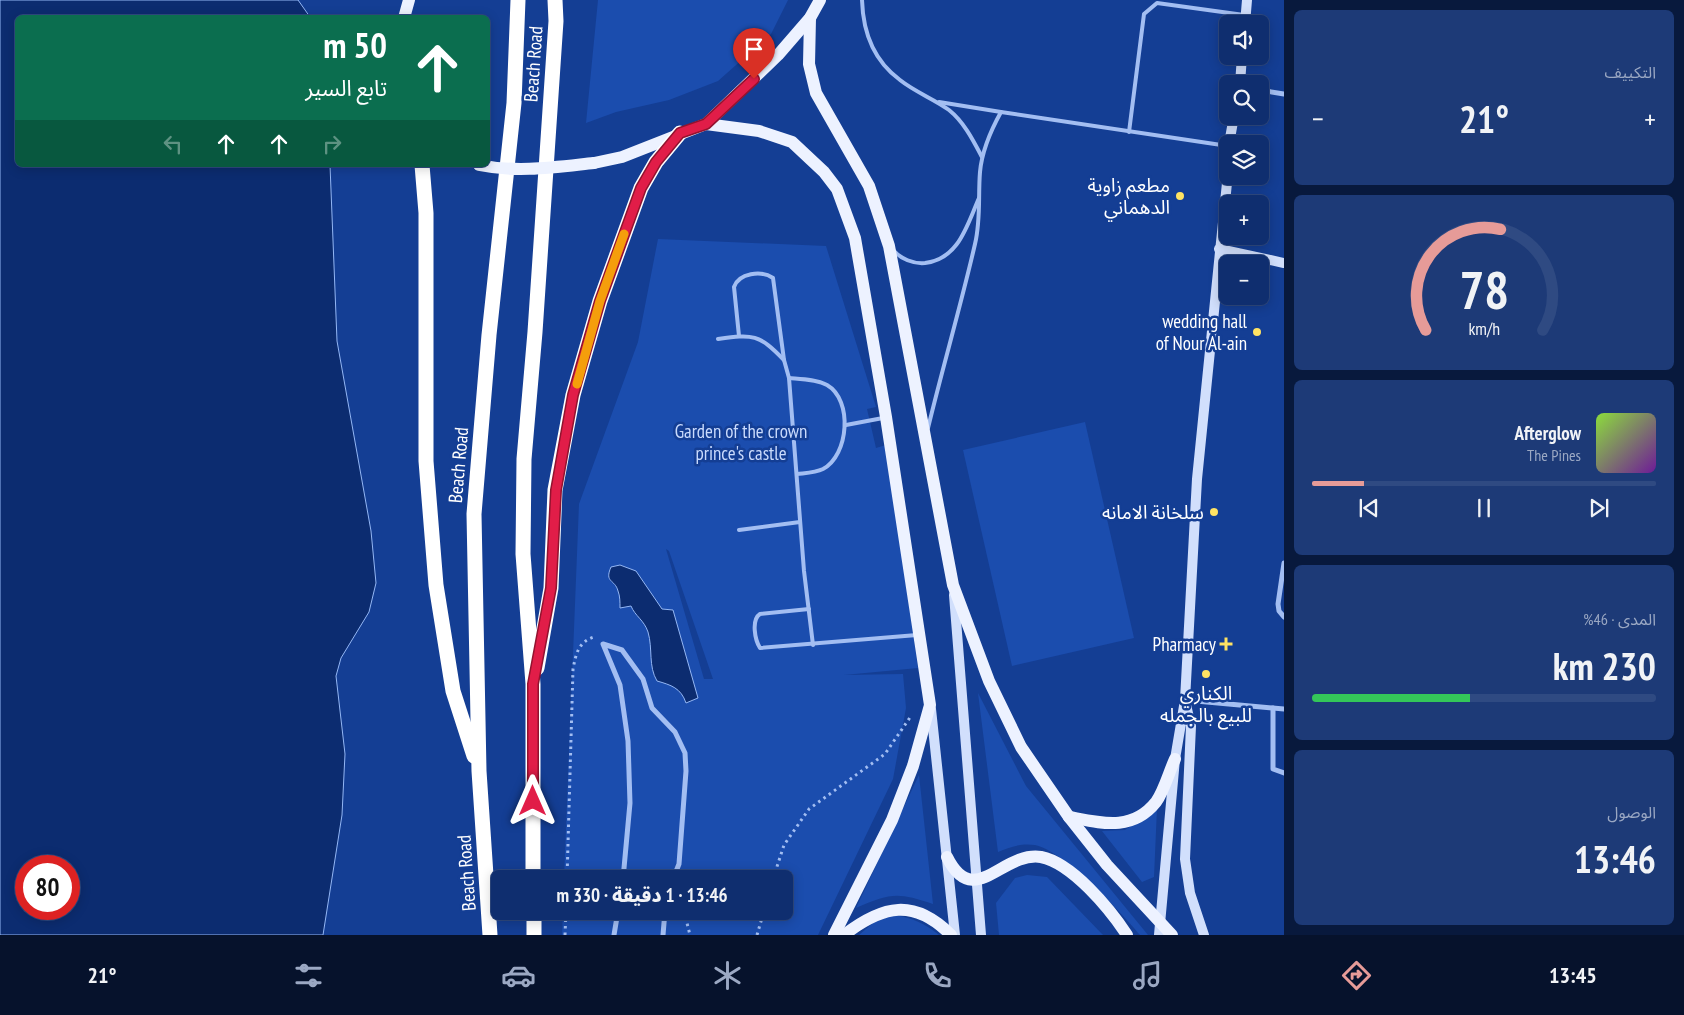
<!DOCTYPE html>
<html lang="ar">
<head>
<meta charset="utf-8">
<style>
  :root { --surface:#0f2e6f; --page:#1d3a77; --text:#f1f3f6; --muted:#9ba8c3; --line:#2f4a82; --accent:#e69b98 }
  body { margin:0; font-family:"PT Sans Narrow","Noto Sans Arabic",sans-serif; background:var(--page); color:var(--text); direction:rtl; height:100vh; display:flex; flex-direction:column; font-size:19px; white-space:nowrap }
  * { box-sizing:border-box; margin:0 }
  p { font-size:16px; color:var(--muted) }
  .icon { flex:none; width:28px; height:28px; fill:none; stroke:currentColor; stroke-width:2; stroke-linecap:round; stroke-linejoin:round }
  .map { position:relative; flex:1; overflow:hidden; direction:ltr }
  .drawer { display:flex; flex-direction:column; gap:10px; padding:10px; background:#08193d; width:400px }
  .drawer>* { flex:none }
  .hud { position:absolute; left:15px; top:15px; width:475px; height:152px; border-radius:8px; box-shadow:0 2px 12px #0003,0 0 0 1px var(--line); direction:rtl; background:#0b6e4f; color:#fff; overflow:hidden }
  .tools { position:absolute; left:1219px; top:15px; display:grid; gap:10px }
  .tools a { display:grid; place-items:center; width:50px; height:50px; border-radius:8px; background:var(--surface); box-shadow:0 2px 12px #0003,0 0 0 1px var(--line); font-size:25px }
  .speed { position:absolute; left:15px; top:855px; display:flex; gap:10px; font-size:25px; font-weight:700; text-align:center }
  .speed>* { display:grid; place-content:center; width:65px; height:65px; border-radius:50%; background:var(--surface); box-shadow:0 2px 12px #0003,0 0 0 1px var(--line); line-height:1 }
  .speed .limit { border:8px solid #d22; background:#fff; color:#111 }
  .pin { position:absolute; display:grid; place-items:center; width:42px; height:42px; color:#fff; margin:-51px -21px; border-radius:50% 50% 50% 0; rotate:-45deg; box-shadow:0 0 5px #0007 }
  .pin .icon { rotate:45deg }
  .me { position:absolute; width:55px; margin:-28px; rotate:0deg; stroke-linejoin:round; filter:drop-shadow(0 0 4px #0008) }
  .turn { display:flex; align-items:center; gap:18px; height:105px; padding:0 20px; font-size:22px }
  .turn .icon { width:65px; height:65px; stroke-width:2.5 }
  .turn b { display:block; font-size:35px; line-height:42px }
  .lanes { display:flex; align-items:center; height:48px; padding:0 20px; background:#0003; justify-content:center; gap:25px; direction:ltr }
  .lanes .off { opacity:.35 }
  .big { font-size:38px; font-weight:800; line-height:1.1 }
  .drawer .card { flex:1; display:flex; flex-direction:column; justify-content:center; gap:8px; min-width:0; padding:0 18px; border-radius:8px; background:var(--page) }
  .drawer .dial { align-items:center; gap:0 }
  .dial svg { height:130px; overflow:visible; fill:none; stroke:var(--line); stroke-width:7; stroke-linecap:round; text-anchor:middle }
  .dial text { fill:var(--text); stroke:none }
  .song { display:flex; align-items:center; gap:15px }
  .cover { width:60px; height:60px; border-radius:8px; background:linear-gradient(135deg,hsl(90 70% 55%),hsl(280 70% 35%)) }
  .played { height:5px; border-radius:2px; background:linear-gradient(90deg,var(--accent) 15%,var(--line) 15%) }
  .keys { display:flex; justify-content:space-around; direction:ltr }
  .heat { display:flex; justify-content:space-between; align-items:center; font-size:28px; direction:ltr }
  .charge { height:8px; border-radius:4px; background:linear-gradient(90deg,#34c759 46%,var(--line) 0) }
  .trip { position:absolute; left:491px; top:870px; width:302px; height:50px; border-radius:8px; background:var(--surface); box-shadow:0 2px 12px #0003,0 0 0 1px var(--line); font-weight:800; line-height:50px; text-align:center; direction:rtl }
  .dock { display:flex; height:80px; justify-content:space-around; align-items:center; background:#06122c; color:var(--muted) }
  .dock .icon { width:35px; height:35px }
  .dock .active { color:var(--accent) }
  .dock b { font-size:22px; color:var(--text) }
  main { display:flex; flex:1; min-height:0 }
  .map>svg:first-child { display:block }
  .green { fill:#1b4dae; fill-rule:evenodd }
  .water { fill:#0c2c70; stroke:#94b7f5; fill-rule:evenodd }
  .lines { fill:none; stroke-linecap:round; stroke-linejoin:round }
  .path { stroke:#a3bef2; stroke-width:3; stroke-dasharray:2.5 4; stroke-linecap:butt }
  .lane { stroke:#a3bef2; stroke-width:4 }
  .street { stroke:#a3bef2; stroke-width:5 }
  .secondary { stroke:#d1dffc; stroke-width:10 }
  .primary { stroke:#edf2ff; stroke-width:12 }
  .highway { stroke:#fff; stroke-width:15 }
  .primary-bridge { stroke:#edf2ff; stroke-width:12 }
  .route-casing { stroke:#92132f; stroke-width:12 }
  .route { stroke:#e11d48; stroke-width:9 }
  .slow { stroke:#f59e0b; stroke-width:9 }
  .poi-dot { fill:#ffe363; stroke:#143e94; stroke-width:2 }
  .labels { text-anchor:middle; stroke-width:5; stroke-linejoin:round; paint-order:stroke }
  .street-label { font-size:19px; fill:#fff; stroke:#143e94 }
  .poi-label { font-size:19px; fill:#fff; stroke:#143e94; text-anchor:end }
  .park-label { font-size:19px; fill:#cadbfd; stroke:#143e94 }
</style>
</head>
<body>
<main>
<section class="drawer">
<div class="card"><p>التكييف</p>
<div class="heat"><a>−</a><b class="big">21°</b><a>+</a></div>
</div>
<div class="card dial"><svg viewBox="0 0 100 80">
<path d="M14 69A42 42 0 1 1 86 69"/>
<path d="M14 69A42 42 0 0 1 60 7" stroke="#e69b98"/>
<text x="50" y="56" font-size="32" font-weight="700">78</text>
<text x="50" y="72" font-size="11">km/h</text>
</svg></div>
<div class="card">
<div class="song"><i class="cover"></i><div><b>Afterglow</b><p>The Pines</p></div></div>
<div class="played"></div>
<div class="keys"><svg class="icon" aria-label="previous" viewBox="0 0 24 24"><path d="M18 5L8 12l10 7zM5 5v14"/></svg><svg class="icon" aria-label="pause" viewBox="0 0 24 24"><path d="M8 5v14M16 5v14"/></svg><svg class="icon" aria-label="next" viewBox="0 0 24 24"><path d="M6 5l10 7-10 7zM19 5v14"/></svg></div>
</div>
<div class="card"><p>المدى · 46%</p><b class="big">230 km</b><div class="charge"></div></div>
<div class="card"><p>الوصول</p><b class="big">13:46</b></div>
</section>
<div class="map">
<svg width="1284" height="935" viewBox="0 0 1284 935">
  <rect width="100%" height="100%" fill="#143e94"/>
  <g class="green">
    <path d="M 598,0 L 788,0 L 771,34 L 718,81 L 669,100 L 616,112 L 586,123 Z"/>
    <path d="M 658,239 L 826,246 L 876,407 L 867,409 L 876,448 L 886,445 L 918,668 L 844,675 L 903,674 L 906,708 L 893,779 L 818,935 L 562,935 L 563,911 L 785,911 L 785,879 L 564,879 L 579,504 L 638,342 ZM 666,549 L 669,551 L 713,679 L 704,679 Z"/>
    <path d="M 1085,422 L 1134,638 L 1012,666 L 963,450 Z"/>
    <path d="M 978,693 L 1026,786 L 1148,935 L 1140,935 C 1120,911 1064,851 1035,845 C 1021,843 1010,847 998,852 Z"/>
    <path d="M 919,775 L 933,904 C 897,892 891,893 856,908 Z"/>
    <path d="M 1157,808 L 1154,877 L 1142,882 L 1102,831 L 1125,830 Z"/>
    <path d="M 1027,875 L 1047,877 L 1103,935 L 999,935 L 996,903 L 1015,878 Z"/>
    <path d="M 894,915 C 913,918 924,923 939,935 L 859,935 L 873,923 Z"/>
  </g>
  <g class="water">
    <path d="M 0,0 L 298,0 L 310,17 L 18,18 L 18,165 L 330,165 L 337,341 L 371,531 L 376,583 L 369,612 L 341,658 L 336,676 L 345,754 L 342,815 L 323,935 L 0,935 ZM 26,866 L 69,866 L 69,909 L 26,909 Z"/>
    <path d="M 620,565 L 636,571 L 662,609 L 673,610 L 698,698 L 686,703 C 681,688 671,685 657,681 C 648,666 653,649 648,632 C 644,620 635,616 631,606 L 620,608 C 620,602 620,596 618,591 C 615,579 604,583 611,567 Z"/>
  </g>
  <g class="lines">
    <g class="path">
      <path d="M 567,879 L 573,669 C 576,654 578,642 594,637"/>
      <path d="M 773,879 L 784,845 L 809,809 L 885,754 L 911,716"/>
      <path d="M 684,911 L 690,935"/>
      <path d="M 565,935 L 566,911"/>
      <path d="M 757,935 L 764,911"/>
    </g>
    <g class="lane">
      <path d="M 862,0 C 863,32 874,61 900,80 C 915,92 934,99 949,110 C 964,122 973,140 982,157"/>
      <path d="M 939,102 L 1001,112"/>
      <path d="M 1129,132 L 1144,14 L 1157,3 L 1244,15"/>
      <path d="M 893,250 C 901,259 913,264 925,263 C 959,259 967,225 979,198"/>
      <path d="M 739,336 L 734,287 C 739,273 761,270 773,278 L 784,360 L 789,378 L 804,571 L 813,645"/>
      <path d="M 718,339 C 753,334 759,334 784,360"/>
      <path d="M 789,378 C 801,379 816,379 827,385 C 853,400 849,455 823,469 C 815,473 805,473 797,474"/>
      <path d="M 846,425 L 883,418"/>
      <path d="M 928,428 C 943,366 961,305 975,244 C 981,219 978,196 980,172 C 982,150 991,130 1001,112 L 1228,146"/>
      <path d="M 739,530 L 800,522"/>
      <path d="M 809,609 L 760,614 C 751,620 755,640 760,648 L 917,635"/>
    </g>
    <g class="street">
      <path d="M 1260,90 L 1284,94"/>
      <path d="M 1284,563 L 1278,604 L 1279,611 L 1284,617"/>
      <path d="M 1185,700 L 1284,709"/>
      <path d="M 1273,708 L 1273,769 L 1284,773"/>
      <path d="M 623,879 L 630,803 L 628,741 L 620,685 L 603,644 L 622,650 L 643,679 L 652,708 L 675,732 L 685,753 L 686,771 L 679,864 L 673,879"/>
      <path d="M 614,935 L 618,911"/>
      <path d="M 663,935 L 665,911"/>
    </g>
    <g class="secondary">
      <path d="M 1245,24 L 1247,0"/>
      <path d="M 1240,84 L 1242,56"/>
      <path d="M 1229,144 L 1234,116"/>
      <path d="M 1219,249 L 1284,263"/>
      <path d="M 954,595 L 981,935"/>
      <path d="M 1186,705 L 1191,726 L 1185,859 L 1190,893 L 1204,935"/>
      <path d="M 931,709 L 955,935"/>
      <path d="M 1159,935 L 1175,759 L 1185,700 L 1197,479 L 1228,173"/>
    </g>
    <g class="primary">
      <path d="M 404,18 L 409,0"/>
      <path d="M 810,18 L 809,64 L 816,93 L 869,186 L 889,246 L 953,585 L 989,681 L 1021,747 L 1069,817 L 1107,865 L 1172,935"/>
      <path d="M 706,124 L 759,131 L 792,142 L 824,172 L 837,189 L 855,238 L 886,417 L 930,705 L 913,766 L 892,820 L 834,935"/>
      <path d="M 594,163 L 622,157 L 706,124 L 778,55 L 810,18 L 820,0"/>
      <path d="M 1069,817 C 1101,823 1132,832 1156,802 C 1164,791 1169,772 1175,759"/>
      <path d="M 947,857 C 974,911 1002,851 1041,857 C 1072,863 1110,909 1127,935"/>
      <path d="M 844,935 C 883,905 914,898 951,935"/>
    </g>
    <g class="highway">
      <path d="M 422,165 L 426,213 L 426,461 L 436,585 L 453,691 L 474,756"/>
      <path d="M 537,668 L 551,588 L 555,490 L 573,395 L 600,301 L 641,188 L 656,162 L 680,133"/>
      <path d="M 533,879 L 533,684 L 523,554 L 524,459 L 535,332 L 556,21 L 555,0"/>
      <path d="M 534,911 L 534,935"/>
      <path d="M 490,935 L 479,771 L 474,514 L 489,335 L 514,103 L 518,0"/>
    </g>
    <path class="primary-bridge" d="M 479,165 C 517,173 556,167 594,163"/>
  </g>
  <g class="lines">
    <g class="route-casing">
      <path id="route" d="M 533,801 L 533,684 L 551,588 L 556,490 L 573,395 L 600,301 L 641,188 L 656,162 L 680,133 L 706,124 L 754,79"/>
    </g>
    <use href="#route" class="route"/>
    <path class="slow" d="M 577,384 L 600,301 L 624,234"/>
  </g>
  <g class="poi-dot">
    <circle cx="1180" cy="196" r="5"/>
    <circle cx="1257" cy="332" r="5"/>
    <circle cx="1214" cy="512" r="5"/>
    <path d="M1223.5 636.5h5v5h5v5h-5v5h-5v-5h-5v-5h5z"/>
    <circle cx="1206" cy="674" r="5"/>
  </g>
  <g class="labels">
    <g class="street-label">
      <text transform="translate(533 64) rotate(-86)" y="7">Beach Road</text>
      <text transform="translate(458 465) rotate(-85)" y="7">Beach Road</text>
      <text transform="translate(466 873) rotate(-94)" y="7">Beach Road</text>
    </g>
    <g class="poi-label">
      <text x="1170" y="192">مطعم زاوية<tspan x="1170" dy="22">الدهماني</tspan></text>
      <text x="1247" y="328">wedding hall<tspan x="1247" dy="22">of Nour Al-ain</tspan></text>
      <text x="1204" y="519">سلخانة الامانه</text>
      <text x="1216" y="651">Pharmacy</text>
      <text x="1206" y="700" text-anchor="middle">الكناري<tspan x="1206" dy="22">للبيع بالجمله</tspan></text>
    </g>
    <g class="park-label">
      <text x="741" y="438">Garden of the crown<tspan x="741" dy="22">prince's castle</tspan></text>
    </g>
  </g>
</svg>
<div class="tools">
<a><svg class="icon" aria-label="sound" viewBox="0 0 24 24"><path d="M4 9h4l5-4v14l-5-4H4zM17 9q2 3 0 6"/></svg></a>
<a><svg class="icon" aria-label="search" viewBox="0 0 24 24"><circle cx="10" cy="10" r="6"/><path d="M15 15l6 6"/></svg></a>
<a><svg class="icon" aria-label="layers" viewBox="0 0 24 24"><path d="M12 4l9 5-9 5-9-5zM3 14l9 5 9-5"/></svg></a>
<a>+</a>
<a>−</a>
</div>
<div class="speed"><div class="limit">80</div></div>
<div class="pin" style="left:754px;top:79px;background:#d93025"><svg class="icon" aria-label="arrive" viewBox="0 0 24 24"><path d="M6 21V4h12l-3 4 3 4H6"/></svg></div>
<svg class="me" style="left:533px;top:801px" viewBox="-20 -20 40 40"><path d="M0-17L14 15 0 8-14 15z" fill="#e11d48" stroke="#fff" stroke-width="4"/></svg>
<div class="trip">13:46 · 1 دقيقة · 330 m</div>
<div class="hud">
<div class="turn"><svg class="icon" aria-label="ahead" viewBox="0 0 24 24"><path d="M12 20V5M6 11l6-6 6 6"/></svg><div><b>50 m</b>تابع السير</div></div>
<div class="lanes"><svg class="icon off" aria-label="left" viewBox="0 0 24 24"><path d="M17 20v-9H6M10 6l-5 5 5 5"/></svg><svg class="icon" aria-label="ahead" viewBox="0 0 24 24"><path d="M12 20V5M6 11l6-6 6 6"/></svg><svg class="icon" aria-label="ahead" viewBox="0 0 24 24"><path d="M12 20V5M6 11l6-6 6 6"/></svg><svg class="icon off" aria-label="right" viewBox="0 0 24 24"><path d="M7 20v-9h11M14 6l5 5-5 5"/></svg></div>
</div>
</div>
</main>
<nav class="dock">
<b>13:45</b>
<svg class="icon active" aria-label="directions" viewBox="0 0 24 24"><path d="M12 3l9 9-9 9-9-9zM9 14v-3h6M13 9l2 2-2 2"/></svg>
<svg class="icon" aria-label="music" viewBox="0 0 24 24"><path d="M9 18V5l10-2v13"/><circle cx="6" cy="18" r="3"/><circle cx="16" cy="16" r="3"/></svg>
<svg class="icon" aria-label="phone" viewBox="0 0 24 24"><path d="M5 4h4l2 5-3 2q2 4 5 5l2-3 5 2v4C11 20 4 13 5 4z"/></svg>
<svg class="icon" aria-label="climate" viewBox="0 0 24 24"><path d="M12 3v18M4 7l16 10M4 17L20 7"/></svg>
<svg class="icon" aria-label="car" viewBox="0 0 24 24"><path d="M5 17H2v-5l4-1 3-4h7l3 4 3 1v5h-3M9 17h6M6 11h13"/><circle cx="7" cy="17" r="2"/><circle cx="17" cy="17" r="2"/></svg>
<svg class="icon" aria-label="filters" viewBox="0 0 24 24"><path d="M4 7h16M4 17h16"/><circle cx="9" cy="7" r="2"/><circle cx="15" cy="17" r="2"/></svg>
<b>21°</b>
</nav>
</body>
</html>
